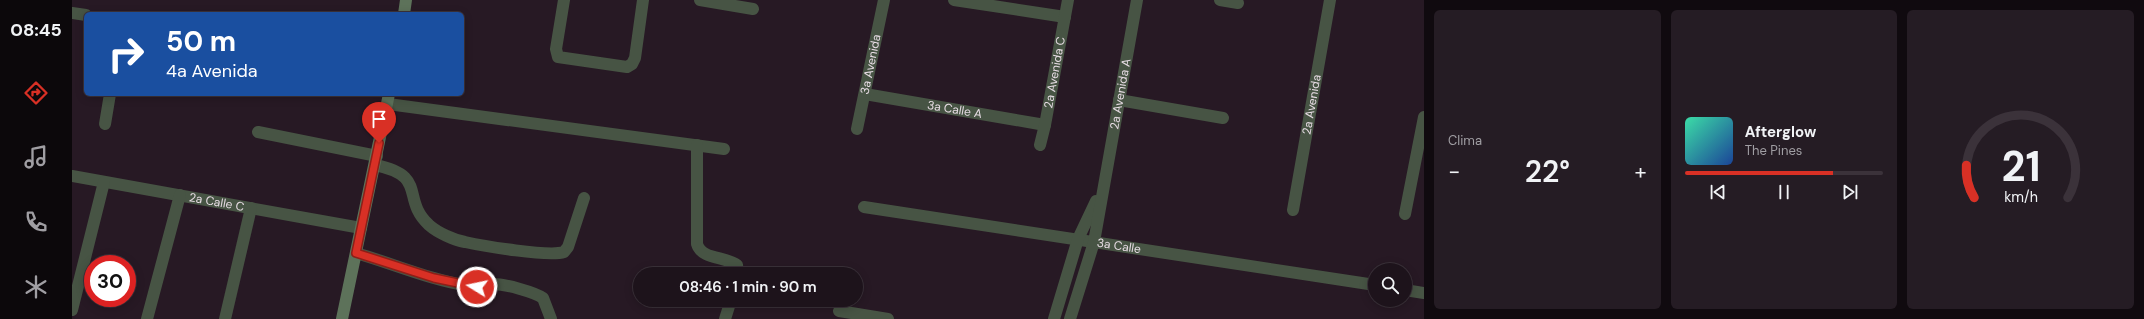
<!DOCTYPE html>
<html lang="es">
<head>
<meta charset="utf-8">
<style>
  :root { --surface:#1d131b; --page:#251c24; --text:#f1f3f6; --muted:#a09ea3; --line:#3b323a; --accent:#d93025 }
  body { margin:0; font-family:"DM Sans",sans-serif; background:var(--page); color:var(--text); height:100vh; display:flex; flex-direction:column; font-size:15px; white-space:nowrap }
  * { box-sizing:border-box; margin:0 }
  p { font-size:13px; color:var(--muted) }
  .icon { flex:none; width:22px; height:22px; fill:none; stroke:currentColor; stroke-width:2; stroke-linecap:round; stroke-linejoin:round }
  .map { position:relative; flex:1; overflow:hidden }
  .sheet { display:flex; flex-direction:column; gap:10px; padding:10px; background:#100a0f; width:720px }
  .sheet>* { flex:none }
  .hud { position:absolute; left:12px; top:12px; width:380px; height:84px; border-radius:6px; box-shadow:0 2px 10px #0003,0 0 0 1px var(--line); background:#1a4fa0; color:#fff; overflow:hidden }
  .fabs { position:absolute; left:1296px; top:263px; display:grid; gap:8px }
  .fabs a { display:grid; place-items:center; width:44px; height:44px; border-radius:50%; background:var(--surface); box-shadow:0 2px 10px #0003,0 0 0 1px var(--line); font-size:20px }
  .speed { position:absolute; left:12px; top:255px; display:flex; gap:8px; font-size:20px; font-weight:700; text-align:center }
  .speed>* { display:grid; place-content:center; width:52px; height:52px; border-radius:50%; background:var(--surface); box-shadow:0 2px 10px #0003,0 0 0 1px var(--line); line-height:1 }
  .speed .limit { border:6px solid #d22; background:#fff; color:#111 }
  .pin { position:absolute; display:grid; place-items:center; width:34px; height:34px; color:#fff; margin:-41px -17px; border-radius:50% 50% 50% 0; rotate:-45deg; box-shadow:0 0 4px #0007 }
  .pin .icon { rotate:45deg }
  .me { position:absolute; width:44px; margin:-22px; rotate:280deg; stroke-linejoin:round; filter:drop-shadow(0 0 3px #0008) }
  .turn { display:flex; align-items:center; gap:14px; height:84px; padding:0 16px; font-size:18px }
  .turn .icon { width:52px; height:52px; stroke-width:2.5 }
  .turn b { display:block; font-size:28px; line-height:34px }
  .big { font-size:30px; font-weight:600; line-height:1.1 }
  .sheet .tile { flex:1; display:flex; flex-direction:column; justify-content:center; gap:6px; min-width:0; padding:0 14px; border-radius:6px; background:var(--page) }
  .sheet .dial { align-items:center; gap:0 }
  .dial svg { height:104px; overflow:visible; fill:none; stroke:var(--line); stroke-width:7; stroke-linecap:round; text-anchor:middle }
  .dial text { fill:var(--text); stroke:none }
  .song { display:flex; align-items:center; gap:12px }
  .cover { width:48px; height:48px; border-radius:6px; background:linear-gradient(135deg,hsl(160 70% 55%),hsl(220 70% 35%)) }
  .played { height:4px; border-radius:2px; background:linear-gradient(90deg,var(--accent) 75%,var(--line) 75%) }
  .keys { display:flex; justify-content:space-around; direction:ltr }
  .heat { display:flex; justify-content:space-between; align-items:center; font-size:22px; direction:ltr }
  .sheet .tiles { flex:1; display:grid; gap:10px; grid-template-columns:repeat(3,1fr) }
  .trip { position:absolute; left:561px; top:267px; width:230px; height:40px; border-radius:20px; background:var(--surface); box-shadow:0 2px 10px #0003,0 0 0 1px var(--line); font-weight:600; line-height:40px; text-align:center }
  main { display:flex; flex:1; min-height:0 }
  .dock { display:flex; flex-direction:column; width:72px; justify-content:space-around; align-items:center; background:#0c080b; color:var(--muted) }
  .dock .icon { width:28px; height:28px }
  .dock .on { color:var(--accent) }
  .dock b { font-size:18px; color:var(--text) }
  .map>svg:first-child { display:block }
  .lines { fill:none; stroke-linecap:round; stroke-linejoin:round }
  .minor { stroke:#475444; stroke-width:12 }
  .secondary { stroke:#5d725a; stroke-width:12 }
  .route-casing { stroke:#8d1f18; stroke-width:10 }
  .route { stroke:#d93025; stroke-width:7 }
  .labels { text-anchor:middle; stroke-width:4; stroke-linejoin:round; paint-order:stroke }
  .street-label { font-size:12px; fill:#e7dce4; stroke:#1d0f1a }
</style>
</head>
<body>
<main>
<nav class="dock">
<b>08:45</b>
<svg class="icon on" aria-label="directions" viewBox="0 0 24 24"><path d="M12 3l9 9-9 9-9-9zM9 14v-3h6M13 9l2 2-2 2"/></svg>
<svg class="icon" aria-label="music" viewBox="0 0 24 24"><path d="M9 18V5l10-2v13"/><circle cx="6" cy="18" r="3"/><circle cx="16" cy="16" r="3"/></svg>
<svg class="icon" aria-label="phone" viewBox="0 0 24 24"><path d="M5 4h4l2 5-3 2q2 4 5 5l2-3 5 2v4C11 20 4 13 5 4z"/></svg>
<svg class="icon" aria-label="climate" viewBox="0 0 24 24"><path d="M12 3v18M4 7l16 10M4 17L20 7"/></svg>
</nav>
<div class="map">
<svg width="1352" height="319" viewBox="0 0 1352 319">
  <rect width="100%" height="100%" fill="#271924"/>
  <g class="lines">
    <g class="minor">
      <path d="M 492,0 L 484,49 L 486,57 L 555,67 L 560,64 L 563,58 L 571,0"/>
      <path d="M 628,0 L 681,9"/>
      <path d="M 882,0 L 993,17"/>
      <path d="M 1148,0 L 1166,3"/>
      <path d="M 0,13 L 14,15"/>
      <path id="s1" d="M 793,94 L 973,125"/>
      <path d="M 1047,100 L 1151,118"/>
      <path d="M 316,104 L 652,149"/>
      <path d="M 33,124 L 38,94"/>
      <path id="s2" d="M 785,129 L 812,0"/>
      <path d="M 186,132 L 305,156"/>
      <path d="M 625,145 L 625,244 C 630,260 653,256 665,265 L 666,274"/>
      <path id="s3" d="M 968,145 L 973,125 L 996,0"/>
      <path d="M 303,165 C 357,176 328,198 357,225 C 366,233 382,240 393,242 C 411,246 477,257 492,252 L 496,247 L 512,198"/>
      <path id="s4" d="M 0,176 L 289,228"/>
      <path id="s5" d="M 792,207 L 1303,285"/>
      <path id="s6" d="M 1221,210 L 1258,0"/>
      <path d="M 1333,214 L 1352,117"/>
      <path d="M 284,253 C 322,264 358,280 397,286 C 406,288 413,284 421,284 C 433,284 462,292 471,298 L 479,319"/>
      <path d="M 1333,290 L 1352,293"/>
      <path d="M 0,310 L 32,182"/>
      <path d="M 767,311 L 816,319"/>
      <path d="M 75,319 L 108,195"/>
      <path d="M 153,319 L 179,208"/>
      <path d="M 653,319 L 659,300"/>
      <path d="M 982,319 L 1006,239 L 1024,201"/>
      <path id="s7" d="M 998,319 L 1022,242 L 1065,0"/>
    </g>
    <g class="secondary">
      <path d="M 332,14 L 334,0"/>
      <path d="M 270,319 L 317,94"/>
    </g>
  </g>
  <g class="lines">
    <g class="route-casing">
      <path id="route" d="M 307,143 L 284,253 L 362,278 L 405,287"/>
    </g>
    <use href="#route" class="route"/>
  </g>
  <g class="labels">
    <g class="street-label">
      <text dy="4" stroke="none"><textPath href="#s2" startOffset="66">3a Avenida</textPath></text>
      <text dy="4" stroke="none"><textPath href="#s3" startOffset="74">2a Avenida C</textPath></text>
      <text dy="4" stroke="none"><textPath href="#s7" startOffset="231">2a Avenida A</textPath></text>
      <text dy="4" stroke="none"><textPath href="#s6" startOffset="107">2a Avenida</textPath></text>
      <text dy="4" stroke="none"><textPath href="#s1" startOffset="91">3a Calle A</textPath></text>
      <text dy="4" stroke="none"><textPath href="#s4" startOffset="147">2a Calle C</textPath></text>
      <text dy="4" stroke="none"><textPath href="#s5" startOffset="258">3a Calle</textPath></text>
    </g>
  </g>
</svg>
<div class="fabs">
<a><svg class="icon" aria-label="search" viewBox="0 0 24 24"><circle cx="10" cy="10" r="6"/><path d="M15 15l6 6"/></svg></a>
</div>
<div class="speed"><div class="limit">30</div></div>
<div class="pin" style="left:307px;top:143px;background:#d93025"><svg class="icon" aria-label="arrive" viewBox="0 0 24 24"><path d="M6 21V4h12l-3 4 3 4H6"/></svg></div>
<svg class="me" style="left:405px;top:287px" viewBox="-20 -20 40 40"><circle r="17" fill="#d93025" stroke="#fff" stroke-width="3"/><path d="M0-11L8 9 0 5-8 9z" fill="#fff"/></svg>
<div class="trip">08:46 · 1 min · 90 m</div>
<div class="hud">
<div class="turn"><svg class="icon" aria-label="right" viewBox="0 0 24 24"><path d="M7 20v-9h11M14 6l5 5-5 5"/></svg><div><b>50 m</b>4a Avenida</div></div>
</div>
</div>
<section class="sheet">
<div class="tiles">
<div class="tile"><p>Clima</p>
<div class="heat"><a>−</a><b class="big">22°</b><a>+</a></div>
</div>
<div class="tile">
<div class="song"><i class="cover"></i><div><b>Afterglow</b><p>The Pines</p></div></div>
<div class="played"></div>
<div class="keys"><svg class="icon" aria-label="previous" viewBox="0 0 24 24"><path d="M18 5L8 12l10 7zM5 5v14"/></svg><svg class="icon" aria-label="pause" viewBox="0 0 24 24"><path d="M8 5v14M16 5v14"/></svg><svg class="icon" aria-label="next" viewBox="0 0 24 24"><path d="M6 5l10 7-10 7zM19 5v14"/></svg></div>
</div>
<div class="tile dial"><svg viewBox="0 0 100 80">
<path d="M14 69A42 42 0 1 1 86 69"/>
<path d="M14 69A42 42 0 0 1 8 44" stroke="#d93025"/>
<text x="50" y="56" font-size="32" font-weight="700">21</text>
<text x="50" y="72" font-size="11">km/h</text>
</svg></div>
</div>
</section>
</main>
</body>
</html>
